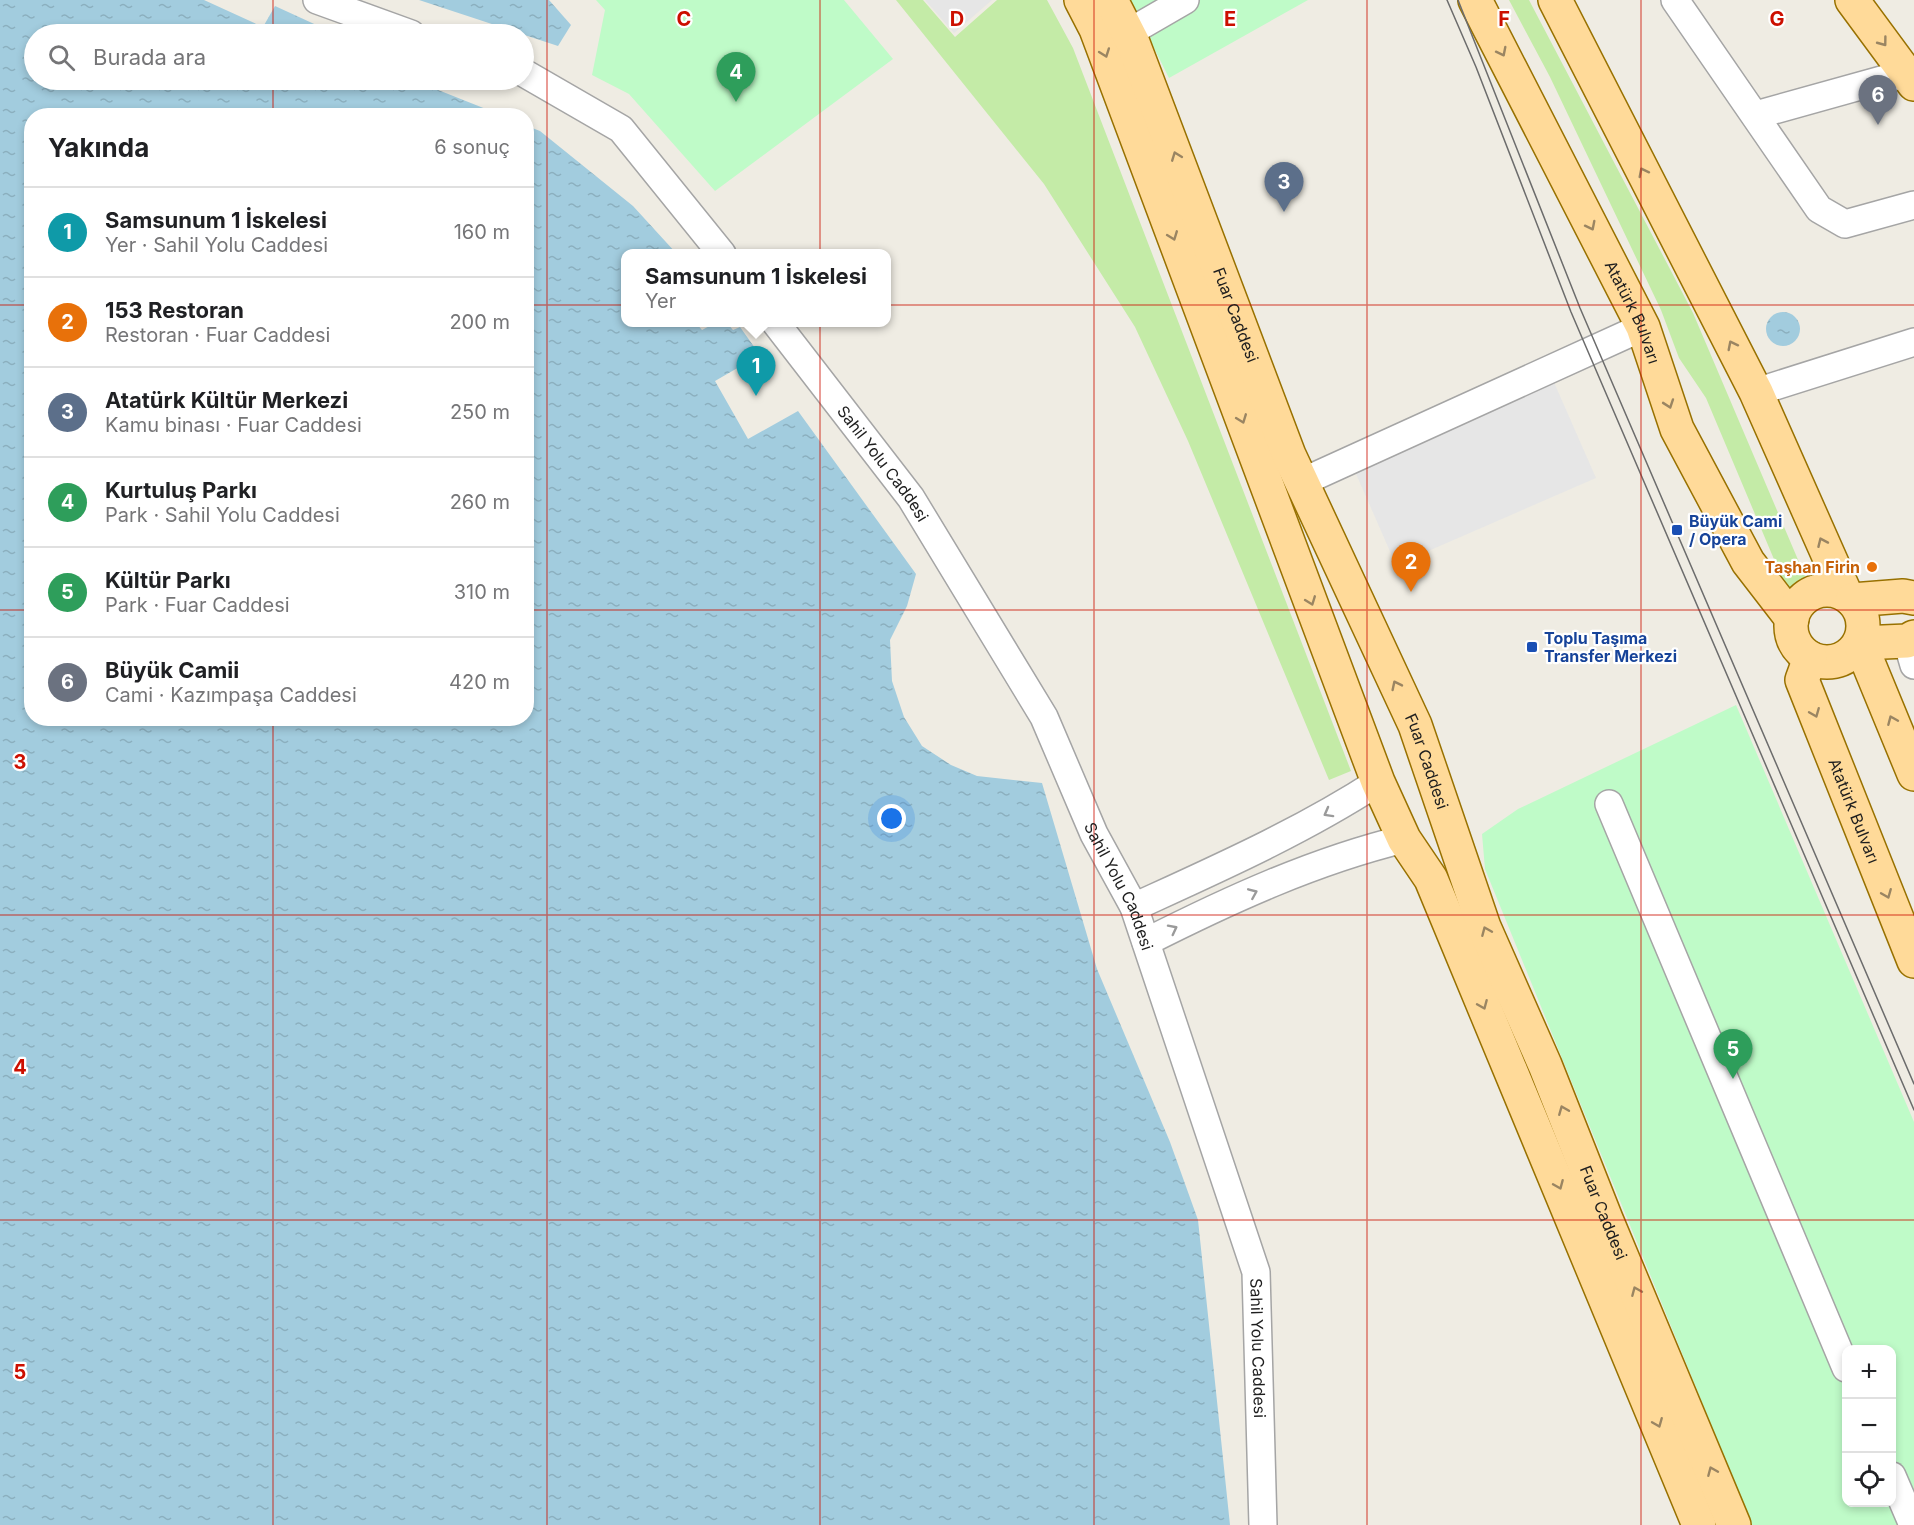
<!DOCTYPE html>
<html lang="tr">
<head>
<meta charset="utf-8">
<style>
  :root { --surface:#fff; --page:#f2f2f2; --text:#202124; --muted:#757577; --line:#e0e0e0; --accent:#0f766e }
  body { margin:0; font-family:Inter,sans-serif; background:var(--page); color:var(--text) }
  .controls { position:absolute; right:18px; bottom:18px; display:grid; overflow:hidden; border-radius:12px; box-shadow:0 3px 9px #0003 }
  .controls button { width:54px; height:54px; display:grid; place-items:center; padding:0; border:0; border-bottom:2px solid var(--line); background:var(--surface); color:var(--text); font:30px sans-serif }
  .you { position:absolute; left:892px; top:819px; width:21px; height:21px; margin:-15px; border:4px solid #fff; border-radius:50%; background:#1a73e8; box-shadow:0 0 0 9px #1a73e833 }
  .badge { display:grid; place-items:center; width:39px; height:39px; border-radius:50%; background:var(--accent); color:#fff; font-size:20px; font-weight:700 }
  .pin { position:absolute; translate:-50% -50px; filter:drop-shadow(0 2px 3px #0008) }
  .pin::after { content:''; position:absolute; top:32px; width:21px; height:18px; background:inherit; clip-path:polygon(0 0,100% 0,50% 100%) }
  .popup { position:absolute; left:621px; top:249px; width:270px; height:78px; box-sizing:border-box; display:grid; place-content:center; border-radius:12px; background:var(--surface); filter:drop-shadow(0 2px 4px #0005); font-size:20px; white-space:nowrap; color:var(--muted) }
  .popup b { font-size:22px; color:var(--text) }
  .popup::after { content:''; position:absolute; left:50%; top:100%; margin-left:-12px; border:12px solid transparent; border-top-color:var(--surface) }
  .list { margin:0; padding:0; list-style:none }
  h2 { display:flex; justify-content:space-between; align-items:center; height:78px; margin:0; padding:0 24px; font-size:26px }
  h2 small { font-size:20px; font-weight:400; color:var(--muted) }
  .list li { display:grid; grid-template-columns:39px 1fr auto; gap:18px; align-items:center; box-sizing:border-box; height:90px; padding:0 24px; border-top:2px solid var(--line) }
  .list b { display:block; font-size:22px; white-space:nowrap }
  .list p { margin:0; font-size:20px; white-space:nowrap; color:var(--muted) }
  .list em { font-size:20px; font-style:normal; color:var(--muted) }
  .icon { flex:none; width:33px; height:33px; fill:none; stroke:currentColor; stroke-width:2; stroke-linecap:round; stroke-linejoin:round }
  .map { position:relative; flex:none; width:1914px; height:1525px; overflow:hidden }
  .search { position:absolute; background:var(--surface); box-shadow:0 3px 9px #0003; left:24px; top:24px; width:510px; height:66px; display:flex; align-items:center; gap:15px; box-sizing:border-box; padding:0 21px; border-radius:33px; color:var(--muted); font-size:22px }
  .panel { position:absolute; background:var(--surface); box-shadow:0 3px 9px #0003; left:24px; top:108px; width:510px; height:618px; border-radius:24px }
  .map>svg:first-child { display:block }
  .grass { fill:#c4eba7 }
  .park { fill:#bffbc8; fill-rule:evenodd }
  .parking { fill:#e6e6e6 }
  .water { fill:url(#water-ripples) }
  .lines { fill:none; stroke-linecap:round; stroke-linejoin:round }
  .minor-casing { stroke:#a5a5a5; stroke-width:30 }
  .major-casing { stroke:#987100; stroke-width:36 }
  .minor { stroke:#fff; stroke-width:27 }
  .major { stroke:#ffda99; stroke-width:33 }
  .tram { stroke:#6c6c6c; stroke-width:1.5 }
  .oneway { stroke:#9a8562 }
  .oneway2 { stroke:#9a9a9a }
  .grid { fill:none; stroke:#cc0f00; stroke-width:1.5; stroke-opacity:0.55 }
  .transit-dot { fill:#1a4fb4; stroke:#fff; stroke-width:2 }
  .food-dot { fill:#e8710a; stroke:#fff; stroke-width:2 }
  .labels { text-anchor:middle; stroke-width:4.5; stroke-linejoin:round; paint-order:stroke }
  .street-label { font-size:16px; fill:#1e1e1e; stroke:#fff }
  .transit-label { font-size:16px; font-weight:bold; fill:#164399; stroke:#fff; text-anchor:start }
  .food-label { font-size:16px; font-weight:bold; fill:#c56008; stroke:#fff; text-anchor:end }
  .grid-label { font-size:20px; text-anchor:middle; font-weight:bold; fill:#cc0f00; stroke:#fff; stroke-width:4.5; stroke-linejoin:round; paint-order:stroke }
</style>
</head>
<body>
<div class="map">
<svg width="1914" height="1525" viewBox="0 0 1914 1525">
  <defs>
    <pattern id="water-ripples" width="26" height="14" patternUnits="userSpaceOnUse" patternTransform="scale(1.5)"><rect width="26" height="14" fill="#a2ccde"/><path d="M2 4q2-2 4 0t4 0M15 11q2-2 4 0t4 0" fill="none" stroke="#8bafbe"/></pattern>
  </defs>
  <rect width="100%" height="100%" fill="#efece3"/>
  <g class="grass">
    <polygon points="896,0 923,0 955,37 997,0 1047,0 1073,48 1351,771 1329,780 1188,441 1135,327 1044,184"/>
    <polygon points="1509,0 1529,0 1693,313 1816,602 1795,609 1706,398 1679,358 1661,310 1550,77"/>
  </g>
  <g class="park">
    <polygon points="596,0 844,0 893,59 715,191 629,94 592,75 605,10"/>
    <polygon points="1130,0 1308,0 1169,78"/>
    <path d="M1736 705 1914 1122V1525H1752L1485 869 1482 834 1518 809ZM1846 1350H1892V1502H1846Z"/>
  </g>
  <g class="parking">
    <polygon points="925,0 992,0 954,33"/>
    <polygon points="1553,380 1596,478 1396,565 1353,467"/>
  </g>
  <g class="water">
    <polygon points="0,0 204,0 263,27 275,6 336,34 34,34 34,80 413,80 501,115 32,116 32,718 526,718 527,126 540,131 633,206 676,253 626,254 626,322 696,323 702,330 715,323 727,323 733,330 740,327 760,355 715,381 748,439 798,411 916,574 907,606 890,640 892,681 904,717 922,746 951,765 977,776 1042,783 1097,969 1170,1142 1198,1220 1230,1525 0,1525"/>
    <polygon points="419,0 549,0 571,25 558,46"/>
    <circle cx="1783" cy="329" r="17"/>
  </g>
  <g class="lines">
    <defs>
      <g id="minor">
        <polyline points="317,0 411,34"/>
        <polyline points="1675,0 1819,209 1845,224 1914,205"/>
        <polyline points="1128,33 1185,0"/>
        <polyline points="524,73 621,129 722,254"/>
        <polyline points="1756,115 1914,71"/>
        <path id="s1" d="M775 322 911 498 1044 717 1094 834 1134 907 1256 1272 1263 1525"/>
        <polyline points="1756,392 1914,342"/>
        <polyline points="1300,483 1643,327"/>
        <polyline points="1907,641 1914,665"/>
        <polyline points="1609,804 1846,1368"/>
        <path d="M1134 907C1217 869 1301 832 1378 782"/>
        <path d="M1146 942C1229 900 1314 861 1404 839"/>
        <polyline points="1892,1476 1913,1525"/>
      </g>
      <g id="major">
        <polyline points="1081,0 1096,29 1378,782 1404,839 1431,879 1699,1525"/>
        <path id="s2" d="M1111 0 1133 43 1289 455 1415 725 1484 927 1545 1065 1606 1219 1734 1525"/>
        <path id="s3" d="M1475 0 1643 327 1677 429 1748 562 1792 619"/>
        <polyline points="1555,0 1756,392 1846,595"/>
        <polyline points="1852,0 1914,84"/>
        <circle cx="1827" cy="626" r="36"/>
        <polyline points="1852,600 1903,596 1914,598"/>
        <polyline points="1914,637 1907,641 1860,643 1914,774"/>
        <path id="s4" d="M1810 658 1802 680 1914 961"/>
      </g>
    </defs>
    <use href="#minor" class="minor-casing"/>
    <use href="#major" class="major-casing"/>
    <use href="#minor" class="minor"/>
    <use href="#major" class="major"/>
    <g class="tram">
      <polyline points="1447,0 1476,67 1571,312 1914,1110"/>
      <polyline points="1458,0 1580,308 1914,1084"/>
    </g>
  </g>
  <defs><path id="oneway-chevron" d="M-2-3.5L2.5 0L-2 3.5" fill="none" stroke-width="1.6" stroke-linecap="round" stroke-linejoin="round" transform="scale(1.5)"/></defs>
  <g class="oneway">
    <use href="#oneway-chevron" transform="translate(1883 42) rotate(53)"/>
    <use href="#oneway-chevron" transform="translate(1502 52) rotate(63)"/>
    <use href="#oneway-chevron" transform="translate(1105 53) rotate(70)"/>
    <use href="#oneway-chevron" transform="translate(1176 156) rotate(-111)"/>
    <use href="#oneway-chevron" transform="translate(1643 172) rotate(-117)"/>
    <use href="#oneway-chevron" transform="translate(1591 226) rotate(63)"/>
    <use href="#oneway-chevron" transform="translate(1173 236) rotate(69)"/>
    <use href="#oneway-chevron" transform="translate(1732 345) rotate(-117)"/>
    <use href="#oneway-chevron" transform="translate(1669 404) rotate(71)"/>
    <use href="#oneway-chevron" transform="translate(1242 419) rotate(69)"/>
    <use href="#oneway-chevron" transform="translate(1822 542) rotate(-114)"/>
    <use href="#oneway-chevron" transform="translate(1311 601) rotate(69)"/>
    <use href="#oneway-chevron" transform="translate(1396 685) rotate(-116)"/>
    <use href="#oneway-chevron" transform="translate(1815 713) rotate(68)"/>
    <use href="#oneway-chevron" transform="translate(1892 720) rotate(-113)"/>
    <use href="#oneway-chevron" transform="translate(1887 894) rotate(68)"/>
    <use href="#oneway-chevron" transform="translate(1486 931) rotate(-113)"/>
    <use href="#oneway-chevron" transform="translate(1483 1005) rotate(67)"/>
    <use href="#oneway-chevron" transform="translate(1563 1110) rotate(-112)"/>
    <use href="#oneway-chevron" transform="translate(1559 1185) rotate(67)"/>
    <use href="#oneway-chevron" transform="translate(1636 1291) rotate(-113)"/>
    <use href="#oneway-chevron" transform="translate(1658 1423) rotate(68)"/>
    <use href="#oneway-chevron" transform="translate(1712 1471) rotate(-113)"/>
  </g>
  <g class="oneway2">
    <use href="#oneway-chevron" transform="translate(1328 813) rotate(151)"/>
    <use href="#oneway-chevron" transform="translate(1253 893) rotate(-23)"/>
    <use href="#oneway-chevron" transform="translate(1173 929) rotate(-27)"/>
  </g>
  <path class="grid" d="M273 0V34M547 0V1525M820 0V1525M1094 0V1525M1367 0V1525M1641 0V1525M273 80V116M0 305H32M526 305H1914M0 610H32M526 610H1914M273 718V1525M0 915H1914M0 1220H1914"/>
  <g class="transit-dot">
    <rect x="1671" y="524" width="12" height="12" rx="3"/>
    <rect x="1526" y="641" width="12" height="12" rx="3"/>
  </g>
  <circle class="food-dot" cx="1872" cy="567" r="6"/>
  <g class="labels">
    <g class="street-label">
      <text dy="6" stroke="none"><textPath href="#s3" startOffset="350">Atatürk Bulvarı</textPath></text>
      <text dy="6" stroke="none"><textPath href="#s2" startOffset="339">Fuar Caddesi</textPath></text>
      <text dy="6" stroke="none"><textPath href="#s1" startOffset="178">Sahil Yolu Caddesi</textPath></text>
      <text dy="6" stroke="none"><textPath href="#s2" startOffset="825">Fuar Caddesi</textPath></text>
      <text dy="6" stroke="none"><textPath href="#s4" startOffset="164">Atatürk Bulvarı</textPath></text>
      <text dy="6" stroke="none"><textPath href="#s1" startOffset="664">Sahil Yolu Caddesi</textPath></text>
      <text dy="6" stroke="none"><textPath href="#s2" startOffset="1310">Fuar Caddesi</textPath></text>
      <text dy="6" stroke="none"><textPath href="#s1" startOffset="1150">Sahil Yolu Caddesi</textPath></text>
    </g>
    <g class="transit-label">
      <text x="1689" y="527">Büyük Cami<tspan x="1689" dy="18">/ Opera</tspan></text>
      <text x="1544" y="644">Toplu Taşıma<tspan x="1544" dy="18">Transfer Merkezi</tspan></text>
    </g>
    <g class="food-label">
      <text x="1860" y="573">Taşhan Firin</text>
    </g>
  </g>
  <g class="grid-label">
    <text x="684" y="26">C</text>
    <text x="957" y="26">D</text>
    <text x="1230" y="26">E</text>
    <text x="1504" y="26">F</text>
    <text x="1777" y="26">G</text>
    <text x="20" y="769">3</text>
    <text x="20" y="1074">4</text>
    <text x="20" y="1379">5</text>
  </g>
</svg>
<div class="controls">
<button>+</button>
<button>−</button>
<button><svg class="icon" aria-label="locate" viewBox="0 0 24 24"><circle cx="12" cy="12" r="6"/><path d="M12 2v4M12 18v4M2 12h4M18 12h4"/></svg></button>
</div>
<div class="you"></div>
<div class="pin badge" style="left:756px;top:396px;background:#0f9aa8">1</div>
<div class="popup"><b>Samsunum 1 İskelesi</b>Yer</div>
<div class="pin badge" style="left:1411px;top:592px;background:#e8710a">2</div>
<div class="pin badge" style="left:1284px;top:212px;background:#5c6f8a">3</div>
<div class="pin badge" style="left:736px;top:102px;background:#2e9e5b">4</div>
<div class="pin badge" style="left:1733px;top:1079px;background:#2e9e5b">5</div>
<div class="pin badge" style="left:1878px;top:125px;background:#6b7280">6</div>
<div class="search"><svg class="icon" aria-label="search" viewBox="0 0 24 24"><circle cx="10" cy="10" r="6"/><path d="M15 15l6 6"/></svg>Burada ara</div>
<section class="panel">
<h2>Yakında<small>6 sonuç</small></h2>
<ul class="list">
<li><span class="badge" style="background:#0f9aa8">1</span><div><b>Samsunum 1 İskelesi</b><p>Yer · Sahil Yolu Caddesi</p></div><em>160 m</em></li>
<li><span class="badge" style="background:#e8710a">2</span><div><b>153 Restoran</b><p>Restoran · Fuar Caddesi</p></div><em>200 m</em></li>
<li><span class="badge" style="background:#5c6f8a">3</span><div><b>Atatürk Kültür Merkezi</b><p>Kamu binası · Fuar Caddesi</p></div><em>250 m</em></li>
<li><span class="badge" style="background:#2e9e5b">4</span><div><b>Kurtuluş Parkı</b><p>Park · Sahil Yolu Caddesi</p></div><em>260 m</em></li>
<li><span class="badge" style="background:#2e9e5b">5</span><div><b>Kültür Parkı</b><p>Park · Fuar Caddesi</p></div><em>310 m</em></li>
<li><span class="badge" style="background:#6b7280">6</span><div><b>Büyük Camii</b><p>Cami · Kazımpaşa Caddesi</p></div><em>420 m</em></li>
</ul>
</section>
</div>
</body>
</html>
